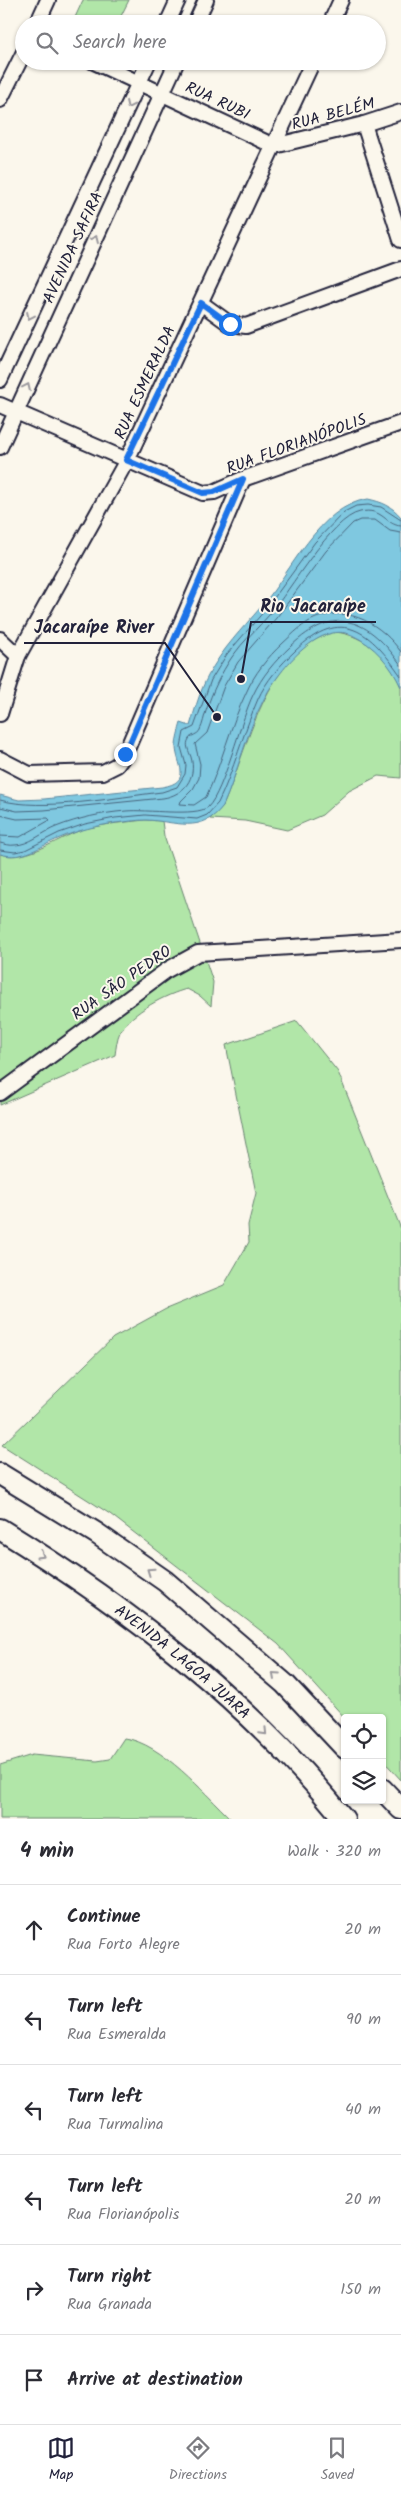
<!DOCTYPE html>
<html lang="en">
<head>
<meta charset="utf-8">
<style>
  :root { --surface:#fff; --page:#f2f2f3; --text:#2b2b33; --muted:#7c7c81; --line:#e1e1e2; --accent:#22223b }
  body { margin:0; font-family:Kalam,sans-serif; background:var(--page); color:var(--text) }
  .controls { position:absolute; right:15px; bottom:15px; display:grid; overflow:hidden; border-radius:5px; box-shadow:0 1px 4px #0004 }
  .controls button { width:45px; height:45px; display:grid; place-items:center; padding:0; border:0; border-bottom:1px solid var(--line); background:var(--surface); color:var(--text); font:25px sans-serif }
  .stop { position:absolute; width:15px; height:15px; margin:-11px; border:4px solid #1a73e8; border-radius:50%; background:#fff }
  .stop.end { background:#1a73e8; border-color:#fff; box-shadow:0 1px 5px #0008 }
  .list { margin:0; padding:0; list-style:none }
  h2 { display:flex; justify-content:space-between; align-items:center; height:65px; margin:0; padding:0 20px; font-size:21px }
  h2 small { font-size:16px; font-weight:400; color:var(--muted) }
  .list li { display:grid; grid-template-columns:32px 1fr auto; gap:15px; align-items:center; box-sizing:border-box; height:90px; padding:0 20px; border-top:1px solid var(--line) }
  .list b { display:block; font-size:19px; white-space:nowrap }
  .list p { margin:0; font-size:16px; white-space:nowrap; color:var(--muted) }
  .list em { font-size:16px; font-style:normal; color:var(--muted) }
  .icon { flex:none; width:28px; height:28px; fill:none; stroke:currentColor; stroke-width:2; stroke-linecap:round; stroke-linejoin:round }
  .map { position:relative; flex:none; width:401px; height:1819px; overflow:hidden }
  .search { position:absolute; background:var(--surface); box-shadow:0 1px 4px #0004; left:15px; right:15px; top:15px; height:55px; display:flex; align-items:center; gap:12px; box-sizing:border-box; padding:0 18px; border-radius:28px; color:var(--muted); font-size:19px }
  .sheet { height:605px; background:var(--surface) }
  nav { display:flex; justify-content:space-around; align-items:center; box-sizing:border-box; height:70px; border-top:1px solid var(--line); background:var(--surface); font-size:14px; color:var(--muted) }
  nav a { display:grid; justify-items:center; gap:2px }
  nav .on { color:var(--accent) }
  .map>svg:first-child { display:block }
  .green { fill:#b1e6a8; stroke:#6a8472 }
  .water { fill:#7fc8e0; stroke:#5a869e }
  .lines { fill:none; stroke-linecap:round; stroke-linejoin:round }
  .shore { stroke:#47647d; stroke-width:1 }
  .minor-casing { stroke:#22223b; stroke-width:18 }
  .secondary-casing { stroke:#22223b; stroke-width:24 }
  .minor { stroke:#fbf7ec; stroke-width:14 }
  .secondary { stroke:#fbf7ec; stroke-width:20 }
  .oneway { stroke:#99979c }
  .route { stroke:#1a73e8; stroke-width:6 }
  .labels { text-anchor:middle; stroke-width:4; stroke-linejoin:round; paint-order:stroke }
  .street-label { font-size:16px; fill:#22223b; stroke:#fbf7ec }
  .leader { fill:none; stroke:#22223b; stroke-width:2 }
  .callout-dot { fill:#22223b; stroke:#fbf7ec; stroke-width:2 }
  .callout-label { font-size:18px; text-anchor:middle; font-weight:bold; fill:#22223b; stroke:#fbf7ec; stroke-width:4; stroke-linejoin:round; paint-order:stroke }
</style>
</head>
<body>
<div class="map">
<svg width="401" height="1819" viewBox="0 0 401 1819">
  <rect width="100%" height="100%" fill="#fbf7ec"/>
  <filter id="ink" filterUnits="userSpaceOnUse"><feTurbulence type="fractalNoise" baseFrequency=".02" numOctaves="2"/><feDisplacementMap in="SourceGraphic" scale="10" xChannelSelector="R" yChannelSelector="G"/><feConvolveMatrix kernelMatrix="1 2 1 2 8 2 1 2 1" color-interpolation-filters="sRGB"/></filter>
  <g filter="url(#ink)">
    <g class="green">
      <polygon points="83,0 129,0 117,24 72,24"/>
      <path d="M335 632C366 635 389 659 401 687V778L378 776 349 791 322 815 287 830 245 821 210 819 223 806C248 749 265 650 335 632Z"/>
      <path d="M145 820 162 821 164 836 213 982 211 1006 200 996 187 989C167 994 131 1012 120 1032 117 1038 116 1048 115 1055L0 1105V854C29 863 60 835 88 828 106 824 126 822 145 820Z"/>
      <polygon points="297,1021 338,1072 401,1229 401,1780 382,1759 382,1718 345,1718 278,1644 110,1514 2,1445 113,1338 166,1309 224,1285 249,1242 248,1225 256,1193 226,1045"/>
      <path d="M124 1738C162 1743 204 1793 231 1819H0V1765L32 1755 97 1761 110 1759Z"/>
    </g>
    <path class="water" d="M368 499C382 502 392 506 401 517V687C391 665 374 645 352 635 318 620 277 673 264 699 246 733 238 772 223 806 201 835 176 821 146 820 136 820 125 822 115 823 97 826 78 830 60 838 40 846 23 861 0 854V795L19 800 44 799 162 787C194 782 176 763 176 747 176 739 179 730 181 723L190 726C195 709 200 691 208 676 222 649 242 629 261 607 291 572 319 506 368 499Z"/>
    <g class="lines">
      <g class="shore">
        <path d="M401 533 390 531 375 520H360L353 523 326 551 277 617 238 662 224 686 207 733 195 744 200 764 199 778 193 789 181 801 180 804 194 805 206 797C222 763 230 726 246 693 254 674 268 657 282 644 293 634 303 623 316 618 350 605 382 625 401 652"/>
        <path d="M0 800C42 812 117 797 162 792L177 787 185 774 186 765 181 747 184 732 194 727 211 680 227 654 266 609 315 542 344 512 356 506 368 505 381 507 401 520"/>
        <path d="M0 807 17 811 44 810 163 798C184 795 197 778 191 757 189 751 185 745 189 739 191 735 198 735 200 730 203 724 204 717 206 711 212 692 221 673 232 657 243 641 258 628 270 614 290 591 331 518 360 512 383 507 385 525 401 526"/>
        <polyline points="0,815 17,819 48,818 50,820 20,837 0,836"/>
        <path d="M0 843C5 844 10 846 15 845 29 845 43 832 56 827 79 818 102 813 126 811 146 809 196 817 208 807 224 791 241 719 253 695 262 676 275 661 290 647 335 604 368 618 401 665"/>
        <path d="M0 850 15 852 25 850 59 833 85 824 115 818 145 815 197 819 207 815 218 803C234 770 243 733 258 699 266 681 280 665 295 651 342 606 370 631 401 676"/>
      </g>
      <defs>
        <g id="minor">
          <polyline points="37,24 48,0"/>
          <polyline points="167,24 178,0"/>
          <polyline points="195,24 206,0"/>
          <polyline points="330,24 341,0"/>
          <polyline points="92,61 274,146"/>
          <polyline points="0,100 24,52"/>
          <polyline points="364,124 401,240"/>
          <polyline points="274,146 364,124 401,112"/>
          <polyline points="201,303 230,324 246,326 401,269"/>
          <polyline points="0,380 149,61"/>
          <polyline points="0,405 203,493 214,492 243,479 401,423"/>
          <polyline points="0,447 177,61"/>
          <polyline points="0,639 18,656"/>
          <polyline points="0,714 18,656 127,460 313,61"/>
          <polyline points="0,759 29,774 103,772 117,765 125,754 243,479"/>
          <polyline points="0,1093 167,970 198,953 401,940"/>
        </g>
        <g id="secondary">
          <polyline points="0,1474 96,1533 165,1581 285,1684 345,1748"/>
          <path id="s1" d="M0 1529C128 1608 249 1701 344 1819"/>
          <polyline points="382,1789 401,1809"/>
        </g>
      </defs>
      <use href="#minor" class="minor-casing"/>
      <use href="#secondary" class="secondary-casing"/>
      <use href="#minor" class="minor"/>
      <use href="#secondary" class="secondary"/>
    </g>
    <defs><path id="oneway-chevron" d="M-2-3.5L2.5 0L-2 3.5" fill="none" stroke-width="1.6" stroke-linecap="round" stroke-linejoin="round" transform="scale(1.25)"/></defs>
    <g class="oneway">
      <use href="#oneway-chevron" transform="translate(129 105) rotate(115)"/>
      <use href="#oneway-chevron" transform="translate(95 239) rotate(-65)"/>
      <use href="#oneway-chevron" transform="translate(30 316) rotate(115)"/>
      <use href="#oneway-chevron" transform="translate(27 387) rotate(-65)"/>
      <use href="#oneway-chevron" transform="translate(41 1555) rotate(32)"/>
      <use href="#oneway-chevron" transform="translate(150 1571) rotate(-145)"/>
      <use href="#oneway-chevron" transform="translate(275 1675) rotate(-138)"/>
      <use href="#oneway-chevron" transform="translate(264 1732) rotate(46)"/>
    </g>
  </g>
  <g class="lines" filter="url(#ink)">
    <polyline class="route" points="125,754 243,479 214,492 203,493 126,460 201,303 230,324"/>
  </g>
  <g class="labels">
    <g class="street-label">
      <text transform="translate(218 100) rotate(25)" y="6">RUA RUBI</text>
      <text transform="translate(333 113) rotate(-15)" y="6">RUA BELÉM</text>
      <text transform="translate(72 247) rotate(-65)" y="6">AVENIDA SAFIRA</text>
      <text transform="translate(144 382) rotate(-65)" y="6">RUA ESMERALDA</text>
      <text transform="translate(296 443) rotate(-20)" y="6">RUA FLORIANÓPOLIS</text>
      <text transform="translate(121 982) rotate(-35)" y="6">RUA SÃO PEDRO</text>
      <text dy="6" stroke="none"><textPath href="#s1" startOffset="226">AVENIDA LAGOA JUARA</textPath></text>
    </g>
  </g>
  <path class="leader" d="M241 679L251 622H376M217 717L165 643H24"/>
  <g class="callout-dot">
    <circle cx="241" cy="679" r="5"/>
    <circle cx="217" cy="717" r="5"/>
  </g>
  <g class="callout-label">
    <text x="313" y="612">Rio Jacaraípe</text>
    <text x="94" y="633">Jacaraípe River</text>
  </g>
</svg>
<div class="controls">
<button><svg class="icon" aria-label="locate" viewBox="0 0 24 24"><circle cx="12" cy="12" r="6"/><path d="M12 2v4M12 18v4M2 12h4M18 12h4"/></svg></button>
<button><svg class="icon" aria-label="layers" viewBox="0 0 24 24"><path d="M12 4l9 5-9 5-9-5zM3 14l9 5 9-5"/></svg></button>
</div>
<div class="stop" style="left:230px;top:324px"></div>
<div class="stop end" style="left:125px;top:754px"></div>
<div class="search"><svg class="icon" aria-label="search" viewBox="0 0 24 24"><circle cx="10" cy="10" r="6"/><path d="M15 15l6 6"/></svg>Search here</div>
</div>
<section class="sheet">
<h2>4 min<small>Walk · 320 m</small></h2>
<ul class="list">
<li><svg class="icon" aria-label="ahead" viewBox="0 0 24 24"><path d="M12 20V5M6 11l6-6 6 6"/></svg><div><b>Continue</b><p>Rua Forto Alegre</p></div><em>20 m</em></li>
<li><svg class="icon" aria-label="left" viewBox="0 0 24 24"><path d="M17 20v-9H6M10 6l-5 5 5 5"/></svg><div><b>Turn left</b><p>Rua Esmeralda</p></div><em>90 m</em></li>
<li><svg class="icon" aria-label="left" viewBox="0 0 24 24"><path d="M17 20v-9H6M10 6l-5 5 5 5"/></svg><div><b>Turn left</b><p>Rua Turmalina</p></div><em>40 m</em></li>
<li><svg class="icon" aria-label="left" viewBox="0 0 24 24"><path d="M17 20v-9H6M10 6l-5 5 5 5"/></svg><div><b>Turn left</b><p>Rua Florianópolis</p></div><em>20 m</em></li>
<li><svg class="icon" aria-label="right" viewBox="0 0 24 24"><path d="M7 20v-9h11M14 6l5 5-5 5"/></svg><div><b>Turn right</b><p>Rua Granada</p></div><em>150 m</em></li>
<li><svg class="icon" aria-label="arrive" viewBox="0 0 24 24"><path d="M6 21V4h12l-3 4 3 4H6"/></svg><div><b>Arrive at destination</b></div></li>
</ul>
</section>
<nav>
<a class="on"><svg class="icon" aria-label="map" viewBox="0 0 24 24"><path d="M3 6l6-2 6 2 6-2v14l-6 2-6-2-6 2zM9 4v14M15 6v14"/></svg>Map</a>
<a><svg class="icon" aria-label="directions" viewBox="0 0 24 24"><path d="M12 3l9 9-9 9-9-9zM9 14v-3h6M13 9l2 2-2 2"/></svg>Directions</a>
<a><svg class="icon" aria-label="saved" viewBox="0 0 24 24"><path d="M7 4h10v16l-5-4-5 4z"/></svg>Saved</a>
</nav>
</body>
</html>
